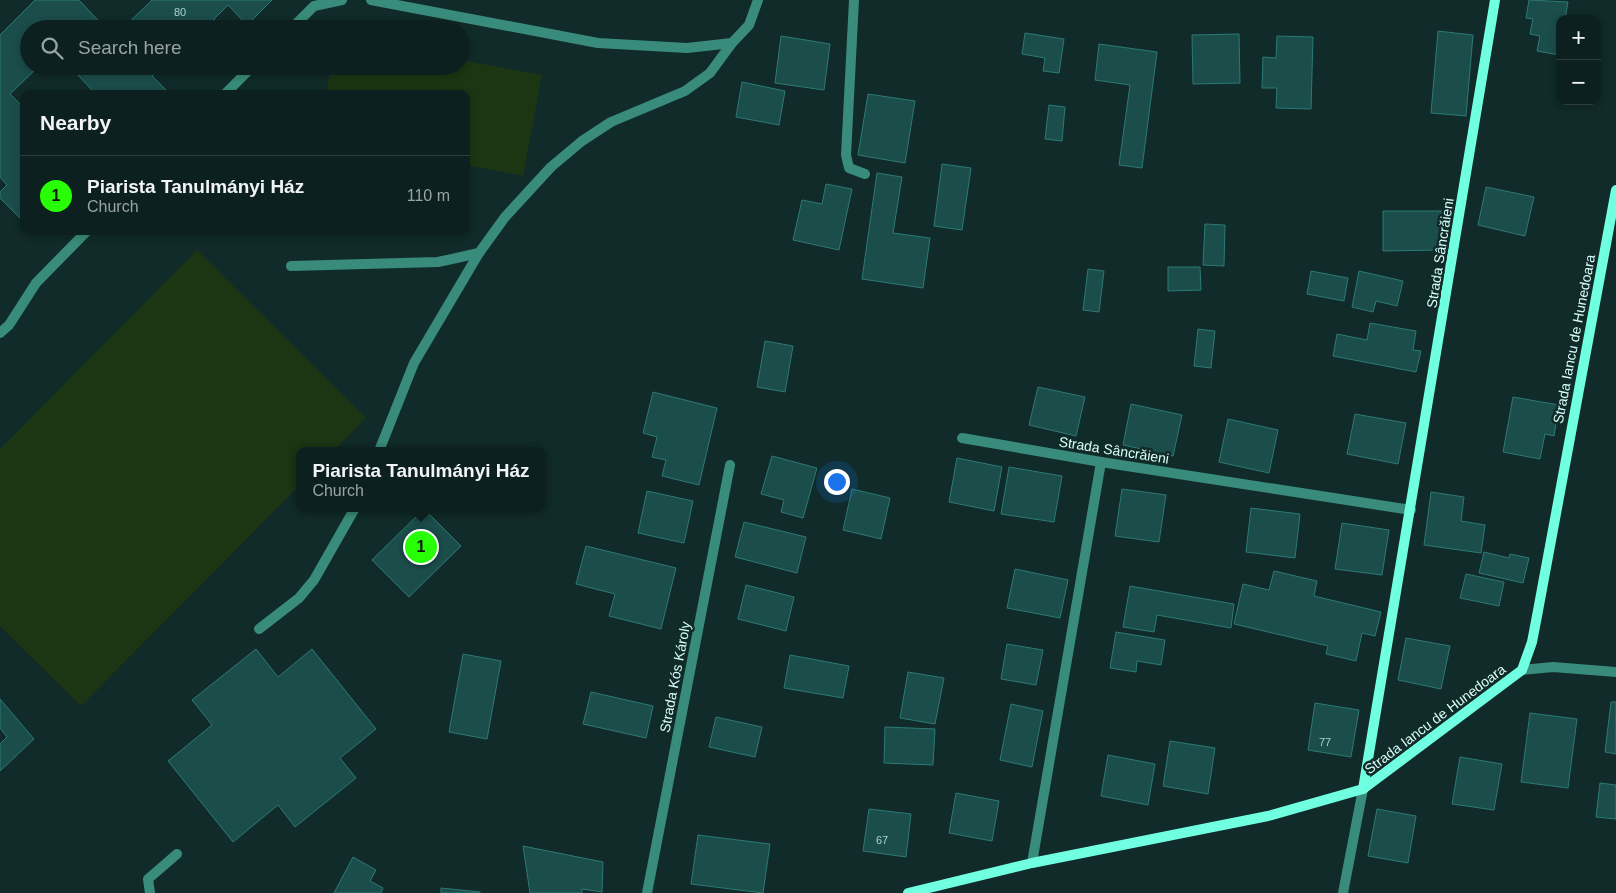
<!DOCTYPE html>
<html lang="en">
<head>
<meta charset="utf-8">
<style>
  :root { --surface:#0c201f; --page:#152828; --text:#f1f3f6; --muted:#9aa3a4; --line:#2c3e3d; --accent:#28ff06 }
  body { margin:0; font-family:Helvetica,sans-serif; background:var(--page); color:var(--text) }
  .controls { position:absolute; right:15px; top:15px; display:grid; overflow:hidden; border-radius:10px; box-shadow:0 2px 8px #0003 }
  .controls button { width:45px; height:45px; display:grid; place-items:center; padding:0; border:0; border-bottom:1px solid var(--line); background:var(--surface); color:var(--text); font:25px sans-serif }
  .you { position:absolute; left:836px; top:481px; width:18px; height:18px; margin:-12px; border:4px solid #fff; border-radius:50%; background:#1a73e8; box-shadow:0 0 0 8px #1a73e833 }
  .badge { display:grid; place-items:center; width:32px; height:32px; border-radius:50%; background:var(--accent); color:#111; font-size:16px; font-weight:700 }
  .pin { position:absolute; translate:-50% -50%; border:2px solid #fff; box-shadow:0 1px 5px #0006 }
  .popup { position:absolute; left:296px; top:447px; width:250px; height:65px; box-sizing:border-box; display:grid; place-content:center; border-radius:10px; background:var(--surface); filter:drop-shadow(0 1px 4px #0005); font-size:16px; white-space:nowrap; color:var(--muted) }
  .popup b { font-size:19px; color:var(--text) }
  .popup::after { content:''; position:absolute; left:50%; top:100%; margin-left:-10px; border:10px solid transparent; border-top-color:var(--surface) }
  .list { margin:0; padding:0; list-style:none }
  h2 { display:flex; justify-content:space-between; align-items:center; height:65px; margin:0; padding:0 20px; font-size:21px }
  h2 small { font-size:16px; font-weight:400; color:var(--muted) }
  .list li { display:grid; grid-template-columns:32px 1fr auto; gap:15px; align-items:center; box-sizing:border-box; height:80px; padding:0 20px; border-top:1px solid var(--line) }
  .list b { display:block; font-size:19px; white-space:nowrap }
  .list p { margin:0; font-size:16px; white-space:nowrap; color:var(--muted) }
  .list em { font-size:16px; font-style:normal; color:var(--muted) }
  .icon { flex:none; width:28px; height:28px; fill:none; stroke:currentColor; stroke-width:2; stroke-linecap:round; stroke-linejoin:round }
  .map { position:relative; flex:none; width:1616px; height:893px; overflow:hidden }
  .search { position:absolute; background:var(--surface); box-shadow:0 2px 8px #0003; left:20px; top:20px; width:450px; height:55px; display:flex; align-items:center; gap:12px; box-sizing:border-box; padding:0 18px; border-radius:28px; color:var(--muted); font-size:19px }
  .panel { position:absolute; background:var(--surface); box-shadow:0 2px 8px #0003; left:20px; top:90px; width:450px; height:145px; border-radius:10px }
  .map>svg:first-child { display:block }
  .green { fill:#1c3513 }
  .building { fill:#1b4d4b; stroke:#2c7a77 }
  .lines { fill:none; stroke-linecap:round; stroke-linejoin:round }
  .lane { stroke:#398c7b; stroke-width:10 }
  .street { stroke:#398c7b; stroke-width:10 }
  .secondary { stroke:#71ffe1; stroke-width:10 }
  .labels { text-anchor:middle; stroke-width:5; stroke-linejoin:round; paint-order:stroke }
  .number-label { font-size:11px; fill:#aad2ce }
  .street-label { font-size:14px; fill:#dafffa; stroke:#102b29 }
</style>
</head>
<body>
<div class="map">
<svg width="1616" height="893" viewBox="0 0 1616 893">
  <rect width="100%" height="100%" fill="#102b29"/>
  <g class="green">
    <polygon points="461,60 542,75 523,176 466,165 466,94 326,94 331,66 461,66"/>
    <polygon points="197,250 366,418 334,451 300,451 300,485 81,706 0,626 0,449"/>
  </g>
  <g class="building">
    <polygon points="35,0 79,0 106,29 29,29 29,66 39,66 10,94 24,108 24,222 0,198 0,192 7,185 0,177 0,35"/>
    <polygon points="152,0 272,0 247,25 228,5 214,19 224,29 122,29"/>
    <polygon points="1529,0 1568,2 1565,19 1560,19 1559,55 1537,51 1540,36 1530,34 1533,19 1526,18"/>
    <polygon points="1438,31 1473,35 1466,116 1431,113"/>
    <polygon points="1025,33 1064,39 1059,73 1043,71 1045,58 1022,54"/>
    <polygon points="1239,34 1240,83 1193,84 1192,35"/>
    <polygon points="781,36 830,44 824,90 775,83"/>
    <polygon points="1277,36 1313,37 1311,109 1276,108 1277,88 1262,88 1263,57 1276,58"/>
    <polygon points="1099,44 1157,52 1142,168 1119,165 1130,85 1095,80"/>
    <polygon points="69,66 163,66 152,76 167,91 164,94 96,94"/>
    <polygon points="178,66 194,66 186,74"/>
    <polygon points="742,82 785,91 779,125 736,117"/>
    <polygon points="868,94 915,101 905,163 858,155"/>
    <polygon points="1049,105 1065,107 1062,141 1045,139"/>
    <polygon points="942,164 971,168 962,230 934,226"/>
    <polygon points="877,173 902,177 893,233 930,238 923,288 862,279"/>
    <polygon points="826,184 852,189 839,250 793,240 802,200 822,204"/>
    <polygon points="1486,187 1534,197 1525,236 1478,225"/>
    <polygon points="1383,211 1442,211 1442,250 1383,251"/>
    <polygon points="1205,224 1225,225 1224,266 1203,265"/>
    <polygon points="1168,267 1200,267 1201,290 1168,291"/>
    <polygon points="1088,269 1104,271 1099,312 1083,310"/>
    <polygon points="1311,271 1348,278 1344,301 1307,294"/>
    <polygon points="1359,271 1403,281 1397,306 1376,301 1373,312 1352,307"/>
    <polygon points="1370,323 1416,331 1413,350 1421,351 1416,372 1333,356 1337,334 1367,340"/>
    <polygon points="1198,329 1215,331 1211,368 1194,366"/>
    <polygon points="765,341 793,346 785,392 757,387"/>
    <polygon points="1038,387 1085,397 1076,436 1029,425"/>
    <polygon points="653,392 717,408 699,485 662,476 666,460 652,457 657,437 643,433"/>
    <polygon points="1513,397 1559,405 1554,436 1545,434 1540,459 1503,452"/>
    <polygon points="1131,404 1182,415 1173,456 1123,445"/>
    <polygon points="1355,414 1406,423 1398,464 1347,454"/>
    <polygon points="1228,419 1278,430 1269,473 1219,462"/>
    <polygon points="772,456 817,468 803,518 781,512 784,500 761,494"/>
    <polygon points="957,458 1002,467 994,511 949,502"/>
    <polygon points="1009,467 1062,476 1054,522 1001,514"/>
    <polygon points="852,489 890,498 881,539 843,530"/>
    <polygon points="1122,489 1166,495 1159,542 1115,536"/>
    <polygon points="647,491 693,501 684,543 638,533"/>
    <polygon points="1431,492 1464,497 1461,521 1485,525 1481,553 1424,545"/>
    <polygon points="1251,508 1300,514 1295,558 1246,552"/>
    <polygon points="424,509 461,546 409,597 372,560"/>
    <polygon points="744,522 806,537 797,573 735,557"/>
    <polygon points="1342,523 1389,530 1382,575 1335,569"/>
    <polygon points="586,546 676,568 661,629 609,616 615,594 576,584"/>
    <polygon points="1484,552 1509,558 1510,554 1529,558 1523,583 1479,573"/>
    <polygon points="1015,569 1068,580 1060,618 1007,608"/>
    <polygon points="1274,571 1317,581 1314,596 1381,612 1375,636 1362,633 1356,661 1326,654 1328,646 1234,624 1243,584 1269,590"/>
    <polygon points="1466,574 1504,582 1499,606 1460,598"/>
    <polygon points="746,585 794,597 786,631 738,619"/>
    <polygon points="1130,586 1234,604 1231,628 1157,615 1154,632 1123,627"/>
    <polygon points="1116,632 1165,640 1161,665 1137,661 1136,672 1110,668"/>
    <polygon points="1406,638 1450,646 1441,689 1398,680"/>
    <polygon points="1007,644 1043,650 1036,685 1001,679"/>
    <polygon points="256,649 278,677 312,649 376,729 340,758 356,778 295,827 278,805 233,842 168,761 212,725 192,700"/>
    <polygon points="463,654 501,661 487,739 449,732"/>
    <polygon points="790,655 849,666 843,698 784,688"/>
    <polygon points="908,672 944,678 935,724 900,718"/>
    <polygon points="591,692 653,706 646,738 583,724"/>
    <polygon points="0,699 34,739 0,771 0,744 7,737 0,728"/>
    <polygon points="1611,702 1616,702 1616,754 1605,752"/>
    <polygon points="1315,703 1359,710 1351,757 1308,750"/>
    <polygon points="1011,704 1043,711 1032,767 1000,760"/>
    <polygon points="1530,713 1577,719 1568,788 1521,782"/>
    <polygon points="716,717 762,727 755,757 709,747"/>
    <polygon points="885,727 935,729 933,765 884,763"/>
    <polygon points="1170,741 1215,748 1208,794 1163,786"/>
    <polygon points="1108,755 1155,764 1148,805 1101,796"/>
    <polygon points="1460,757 1502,764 1494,810 1452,804"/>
    <polygon points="1600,783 1616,785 1616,819 1596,817"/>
    <polygon points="956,793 999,801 992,841 949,833"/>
    <polygon points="869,809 911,814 906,857 863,851"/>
    <polygon points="1377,809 1416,816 1408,863 1368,856"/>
    <polygon points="698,835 770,844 763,893 691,884"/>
    <polygon points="523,846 603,862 602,892 582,889 582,893 530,893"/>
    <polygon points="353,857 376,870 370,881 383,888 381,893 334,893"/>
    <polygon points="441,888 480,892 480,893 441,893"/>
  </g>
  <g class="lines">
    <g class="lane">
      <polyline points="371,0 598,43 687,48 732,43"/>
      <polyline points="291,29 314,6 342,0"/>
      <polyline points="225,94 253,66"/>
      <polyline points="291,266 438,262 479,253"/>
      <polyline points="0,333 9,325 36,283 87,231"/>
      <polyline points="379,451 414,363 479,253 505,217 551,167 582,141 611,122 685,91 710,73 732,43 749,25 758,0"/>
      <polyline points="259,629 299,598 314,580 355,508"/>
    </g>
    <g class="street">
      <polyline points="854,0 846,155 849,168 865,174"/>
      <polyline points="962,438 1101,462 1411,510"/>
      <polyline points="1522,670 1553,667 1616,672"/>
      <polyline points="1032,863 1101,462"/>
      <polyline points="150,893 148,879 177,854"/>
      <polyline points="647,893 730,465"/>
      <polyline points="1343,893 1363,789"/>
    </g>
    <g class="secondary">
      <polyline points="1363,789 1495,0"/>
      <polyline points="908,893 1032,863 1268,816 1363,789 1522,670 1532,642 1537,616 1616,190"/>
    </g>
  </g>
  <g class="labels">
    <g class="number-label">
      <text x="180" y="16">80</text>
      <text x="1325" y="746">77</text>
      <text x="882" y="844">67</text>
    </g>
    <g class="street-label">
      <text transform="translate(1440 253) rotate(-81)" y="5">Strada Sâncrăieni</text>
      <text transform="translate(1574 339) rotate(-79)" y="5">Strada Iancu de Hunedoara</text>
      <text transform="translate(1114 450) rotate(9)" y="5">Strada Sâncrăieni</text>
      <text transform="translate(675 677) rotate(-79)" y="5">Strada Kós Károly</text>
      <text transform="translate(1435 719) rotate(-37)" y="5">Strada Iancu de Hunedoara</text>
    </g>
  </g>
</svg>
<div class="controls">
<button>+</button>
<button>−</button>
</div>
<div class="you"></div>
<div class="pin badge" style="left:421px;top:547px">1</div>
<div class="popup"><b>Piarista Tanulmányi Ház</b>Church</div>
<div class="search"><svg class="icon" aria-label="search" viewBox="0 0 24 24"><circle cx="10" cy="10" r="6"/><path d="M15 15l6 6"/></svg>Search here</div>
<section class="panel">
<h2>Nearby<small></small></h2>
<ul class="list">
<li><span class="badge">1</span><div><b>Piarista Tanulmányi Ház</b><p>Church</p></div><em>110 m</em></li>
</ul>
</section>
</div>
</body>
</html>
